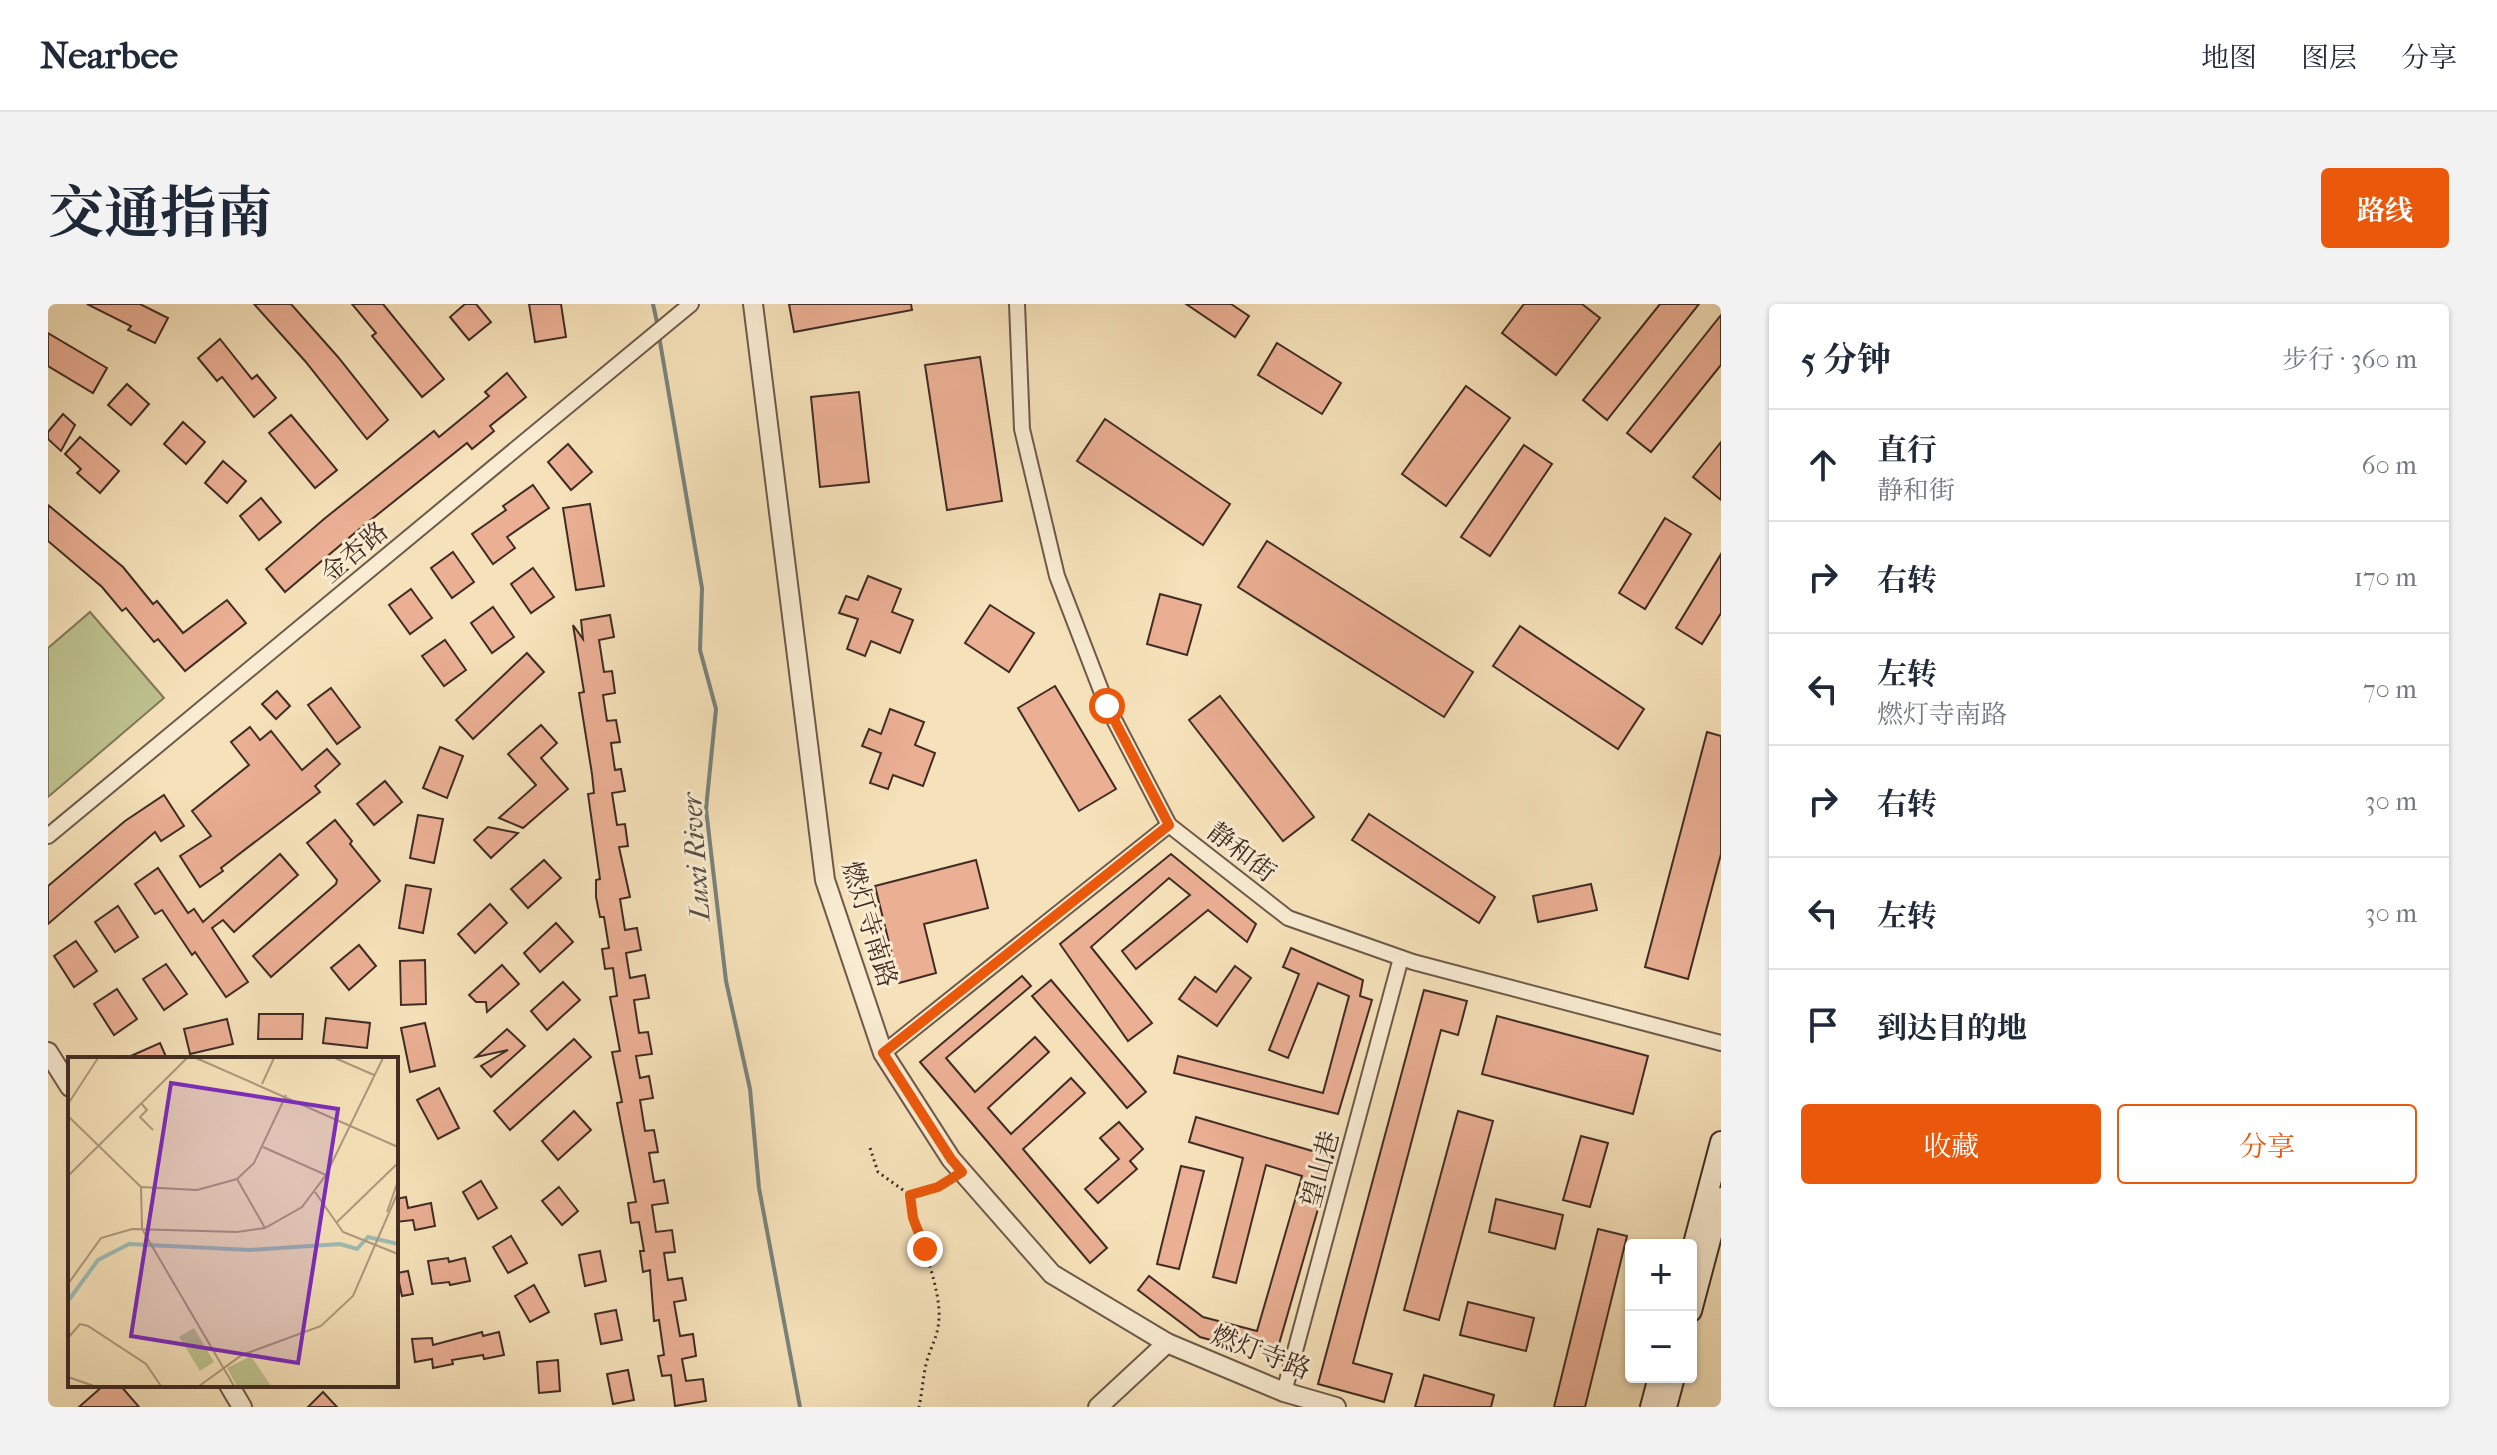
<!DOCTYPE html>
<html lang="zh">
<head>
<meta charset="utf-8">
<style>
  :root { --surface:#fff; --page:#f2f2f3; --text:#1f2937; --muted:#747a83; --line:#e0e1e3; --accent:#ea580c }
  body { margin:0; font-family:"IM FELL French Canon","Noto Serif SC",serif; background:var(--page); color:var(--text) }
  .controls { position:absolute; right:24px; bottom:24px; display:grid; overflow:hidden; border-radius:8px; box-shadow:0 2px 6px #0004 }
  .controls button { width:72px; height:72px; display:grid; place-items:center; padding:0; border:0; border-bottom:2px solid var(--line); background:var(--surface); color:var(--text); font:40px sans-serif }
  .stop { position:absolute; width:24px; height:24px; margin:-18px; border:6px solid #ea580c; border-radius:50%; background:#fff }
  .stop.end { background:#ea580c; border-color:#fff; box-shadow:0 2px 8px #0008 }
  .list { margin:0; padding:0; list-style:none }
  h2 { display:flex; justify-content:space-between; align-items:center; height:104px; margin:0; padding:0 32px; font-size:34px }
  h2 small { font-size:26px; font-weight:400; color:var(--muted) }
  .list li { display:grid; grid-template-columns:52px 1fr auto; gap:24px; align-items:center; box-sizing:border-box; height:112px; padding:0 32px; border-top:2px solid var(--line) }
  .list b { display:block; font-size:30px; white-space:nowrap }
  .list p { margin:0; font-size:26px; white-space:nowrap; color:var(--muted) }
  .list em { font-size:26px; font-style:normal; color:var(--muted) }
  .actions { display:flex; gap:16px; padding:24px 32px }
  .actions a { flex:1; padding:18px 0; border:2px solid var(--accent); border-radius:8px; text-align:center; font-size:28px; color:var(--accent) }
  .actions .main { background:var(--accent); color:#fff }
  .icon { flex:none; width:44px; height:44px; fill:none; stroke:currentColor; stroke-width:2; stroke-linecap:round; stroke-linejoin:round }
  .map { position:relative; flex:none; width:1673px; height:1103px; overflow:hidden; border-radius:8px }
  header { display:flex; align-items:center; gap:48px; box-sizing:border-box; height:112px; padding:0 40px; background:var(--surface); border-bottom:2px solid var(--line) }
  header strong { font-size:38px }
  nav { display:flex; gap:44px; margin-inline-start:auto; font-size:28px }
  .intro { display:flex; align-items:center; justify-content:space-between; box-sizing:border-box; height:192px; padding:0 48px }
  h1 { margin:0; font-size:56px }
  .button { padding:20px 36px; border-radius:8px; background:var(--accent); color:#fff; font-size:28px; font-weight:700 }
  main { display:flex; gap:48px; padding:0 48px }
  aside { flex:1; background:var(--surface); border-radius:8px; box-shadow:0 2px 6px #0004 }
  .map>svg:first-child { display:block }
  .green { fill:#bec38f; stroke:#7f785a; stroke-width:2 }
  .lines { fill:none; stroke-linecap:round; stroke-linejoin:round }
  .stream { stroke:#78837c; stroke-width:4 }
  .building { fill:#ebaf94; stroke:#402c24; stroke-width:2 }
  .minor-casing { stroke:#6e5a4a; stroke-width:18 }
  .tertiary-casing { stroke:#6e5a4a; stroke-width:22 }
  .secondary-casing { stroke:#402c24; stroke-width:24 }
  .path { stroke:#402c24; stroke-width:3; stroke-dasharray:2 4; stroke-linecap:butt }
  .minor { stroke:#f9ecd2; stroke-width:14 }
  .tertiary { stroke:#f9ecd2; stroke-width:18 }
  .secondary { stroke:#f9ecd2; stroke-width:20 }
  .route { stroke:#ea580c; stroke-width:10 }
  .labels { text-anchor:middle; stroke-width:6; stroke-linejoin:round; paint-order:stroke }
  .street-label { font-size:26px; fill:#402c24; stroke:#f9ecd2 }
  .water-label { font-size:28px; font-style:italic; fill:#585048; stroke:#f9ecd2 }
  .inset-river { fill:none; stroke:#9ebdb6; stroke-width:4 }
  .inset-road { fill:none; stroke:#ad997e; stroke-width:2 }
  .view { fill:#7b2cbf; fill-opacity:0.15; stroke:#7b2cbf; stroke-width:4 }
  .inset-edge { fill:none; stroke:#402c24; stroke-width:4 }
</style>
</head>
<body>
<header>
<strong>Nearbee</strong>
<nav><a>地图</a><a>图层</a><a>分享</a></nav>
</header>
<div class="intro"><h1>交通指南</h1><a class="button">路线</a></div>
<main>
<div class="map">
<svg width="1673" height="1103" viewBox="0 0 1673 1103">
  <rect width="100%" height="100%" fill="#f6e2ba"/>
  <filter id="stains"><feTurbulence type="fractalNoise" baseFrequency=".0025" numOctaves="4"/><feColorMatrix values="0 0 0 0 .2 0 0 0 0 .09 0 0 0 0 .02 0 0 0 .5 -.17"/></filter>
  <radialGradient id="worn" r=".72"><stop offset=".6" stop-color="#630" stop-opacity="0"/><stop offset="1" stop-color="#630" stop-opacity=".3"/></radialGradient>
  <polygon class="green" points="42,308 116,394 0,493 0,344"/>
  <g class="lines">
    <g class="stream">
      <polyline points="605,0 610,23"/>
      <polyline points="611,32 654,284 652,346 668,405 658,505 678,677 702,785 711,884 752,1103"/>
    </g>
  </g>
  <g class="building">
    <polygon points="39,0 92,0 120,14 107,39 80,26 83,22"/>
    <polygon points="206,0 243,0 290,53 340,116 319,135 257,57"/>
    <polygon points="304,0 335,0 396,75 374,93 324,32 328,29"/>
    <polygon points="417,0 428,0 443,18 421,36 402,13"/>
    <polygon points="481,0 513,0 518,33 487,38"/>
    <polygon points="741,0 863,0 864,6 746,28"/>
    <polygon points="1138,0 1183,0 1201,12 1187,33"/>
    <polygon points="1476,0 1534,0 1552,14 1508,71 1454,29"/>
    <polygon points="1612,0 1651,0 1559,116 1535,96"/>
    <polygon points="1673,11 1673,61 1603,148 1579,129"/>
    <polygon points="0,29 59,64 45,89 0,62"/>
    <polygon points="172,35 204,75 209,71 228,94 206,113 174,73 169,77 150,54"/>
    <polygon points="1229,39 1293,79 1274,110 1210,71"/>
    <polygon points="932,53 954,197 899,206 877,61"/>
    <polygon points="459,69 478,93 442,122 446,127 424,145 419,139 309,227 237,288 218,265 276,215 386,127 391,133 441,92 437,88"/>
    <polygon points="79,80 101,100 83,121 60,101"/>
    <polygon points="1418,82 1462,114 1398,202 1354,170"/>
    <polygon points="811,88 821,178 772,183 763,93"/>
    <polygon points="15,110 27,121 13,147 0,135 0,128"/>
    <polygon points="243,111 289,166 267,184 221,129"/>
    <polygon points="1057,115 1182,200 1155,241 1029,157"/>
    <polygon points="135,118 157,138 138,160 116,140"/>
    <polygon points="32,133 71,167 52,189 29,169 33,165 17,150"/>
    <polygon points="1673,138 1673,196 1645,173"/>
    <polygon points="520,140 544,168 523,186 500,158"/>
    <polygon points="1476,141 1504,160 1442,252 1413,233"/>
    <polygon points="175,157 198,177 179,199 157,179"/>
    <polygon points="485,181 501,204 459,233 467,244 445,260 424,230 458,206 455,202"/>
    <polygon points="213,194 233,218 211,236 192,212"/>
    <polygon points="542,200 556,282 528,286 515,204"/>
    <polygon points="0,201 75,263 105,300 109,297 135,329 179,296 198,319 137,367 110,335 106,338 78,304 74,307 54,283 0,237"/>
    <polygon points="1617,214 1643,230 1597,305 1571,289"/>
    <polygon points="1219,237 1425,368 1396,413 1190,283"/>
    <polygon points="405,248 426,278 404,294 383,264"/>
    <polygon points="1673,250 1673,309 1654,340 1628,324"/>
    <polygon points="485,264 506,293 483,309 463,280"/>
    <polygon points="820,272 853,285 844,308 865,316 852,349 823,337 817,352 799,345 810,315 791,309 798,292 810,296"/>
    <polygon points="363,285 384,314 362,330 341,301"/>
    <polygon points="1112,290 1153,301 1139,351 1099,340"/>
    <polygon points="942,301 986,329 961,368 917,339"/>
    <polygon points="445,303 466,333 444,349 423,319"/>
    <polygon points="562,311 566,333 551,336 556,368 564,367 567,389 555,391 559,417 568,416 572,438 563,439 567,466 573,465 577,487 564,489 569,521 577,520 580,542 571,543 582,593 572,595 577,626 589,624 593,646 578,649 582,674 597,671 601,694 586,696 591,729 600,728 604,750 588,752 592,774 601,772 605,794 592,796 597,827 606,826 610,848 601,849 606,878 616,876 620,899 604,901 608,928 624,926 627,948 616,949 620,976 634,974 638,996 626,998 632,1032 645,1030 648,1052 634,1055 638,1077 655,1075 658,1097 627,1102 623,1071 614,1072 610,1052 616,1051 611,1016 606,1017 602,966 595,968 592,947 596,947 591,918 583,919 580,899 588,898 569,799 574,798 564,748 572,747 562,693 569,692 565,664 557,665 554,645 561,644 556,613 552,613 548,593 548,576 552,575 540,490 546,489 544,470 531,389 536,388 525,321 535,335 533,316"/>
    <polygon points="1472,322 1596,405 1570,445 1445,362"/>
    <polygon points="397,336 418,366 396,382 374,352"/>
    <polygon points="479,349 496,368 425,435 408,416"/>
    <polygon points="1007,382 1068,485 1031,507 970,404"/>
    <polygon points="283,384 312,423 289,440 260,401"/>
    <polygon points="229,387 242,402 228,415 214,400"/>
    <polygon points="1172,392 1266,513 1235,537 1141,416"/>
    <polygon points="842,405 876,418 867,441 887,449 875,482 845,471 840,485 822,479 833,449 814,442 821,425 833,430"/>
    <polygon points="493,421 509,439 493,454 520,485 475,524 451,514 488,481 460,450"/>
    <polygon points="202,423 212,436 223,427 254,466 279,445 292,460 267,482 272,488 173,564 175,567 152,583 132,552 163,532 144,507 201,461 183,438"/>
    <polygon points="1659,428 1673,432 1673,550 1640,675 1597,663"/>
    <polygon points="392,443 415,452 399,494 375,484"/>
    <polygon points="337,477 354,498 326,521 309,500"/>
    <polygon points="116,491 136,522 113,537 107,528 0,620 0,582 77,517"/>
    <polygon points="1321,510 1447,593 1431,619 1304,536"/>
    <polygon points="370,511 395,515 386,559 362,554"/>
    <polygon points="287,516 304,537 302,540 332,577 223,673 205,652 288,580 289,576 259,539"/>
    <polygon points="440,523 470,529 443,554 426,536"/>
    <polygon points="232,550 250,571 186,628 175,616 164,624 200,678 178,693 147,648 144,651 114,606 107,610 87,580 110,564 140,609 146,605 155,618"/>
    <polygon points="1123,550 1208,620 1199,638 1160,606 1088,665 1074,647 1142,591 1121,574 1043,643 1104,719 1080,737 1012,640"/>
    <polygon points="496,556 513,574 480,604 463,585"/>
    <polygon points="928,556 940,604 876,620 888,669 851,679 827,582"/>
    <polygon points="1543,580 1549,606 1490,618 1485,592"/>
    <polygon points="358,581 383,585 375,629 351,624"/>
    <polygon points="442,600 459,619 427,649 410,630"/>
    <polygon points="70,602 90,633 67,648 47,618"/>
    <polygon points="508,619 525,638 492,668 476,649"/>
    <polygon points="28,637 49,667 26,683 6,652"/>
    <polygon points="311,641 328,662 301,686 283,664"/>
    <polygon points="1243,644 1315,676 1312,692 1324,696 1290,810 1126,769 1130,752 1275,789 1301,692 1270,679 1240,754 1221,746 1251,670 1235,663"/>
    <polygon points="377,656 378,700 353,701 352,657"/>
    <polygon points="118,660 139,690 116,706 95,675"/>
    <polygon points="454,661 471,680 439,708 438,698 428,698 421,691"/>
    <polygon points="1187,662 1203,674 1169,722 1131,695 1147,673 1168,688"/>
    <polygon points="974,672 983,682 898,754 927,788 987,733 1001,748 940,804 963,830 1023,774 1037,789 975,845 1059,944 1042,959 872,758"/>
    <polygon points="1003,676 1098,788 1079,804 984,692"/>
    <polygon points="515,678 532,696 499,726 483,707"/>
    <polygon points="69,685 89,715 66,731 46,700"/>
    <polygon points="1376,686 1419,697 1410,731 1393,726 1305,1059 1344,1070 1336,1098 1270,1080"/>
    <polygon points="211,710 255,710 254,735 210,735"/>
    <polygon points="1449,712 1600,752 1585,810 1434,770"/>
    <polygon points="278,714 322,719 319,744 275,739"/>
    <polygon points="179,715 185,740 142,750 136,725"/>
    <polygon points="377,719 387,762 362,768 353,724"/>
    <polygon points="459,725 477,742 443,773 433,762 460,746 428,753"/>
    <polygon points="526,735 543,753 462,826 446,807"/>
    <polygon points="112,739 119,755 76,755"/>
    <polygon points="391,784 411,824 390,835 369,796"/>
    <polygon points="526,807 543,826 510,856 494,837"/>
    <polygon points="1410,807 1445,817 1391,1016 1356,1006"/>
    <polygon points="1148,813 1285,853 1229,1047 1186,1034 1184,1042 1152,1033 1090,986 1101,972 1155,1013 1209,1027 1254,872 1218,861 1188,979 1165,973 1195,854 1141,838"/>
    <polygon points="1071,818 1095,845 1082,857 1089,865 1050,899 1037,885 1071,855 1052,834"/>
    <polygon points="1533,832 1560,839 1542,903 1515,896"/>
    <polygon points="1133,862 1156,867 1131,965 1109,960"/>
    <polygon points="433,877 449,904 430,915 415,888"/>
    <polygon points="511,883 530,907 514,921 494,897"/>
    <polygon points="358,893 360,904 383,899 387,922 367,926 365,916 348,918 348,895"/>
    <polygon points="1448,895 1515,911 1507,945 1441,928"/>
    <polygon points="1550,925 1579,932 1537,1103 1506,1103"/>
    <polygon points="463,932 479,959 460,969 445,943"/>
    <polygon points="552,947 558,977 537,982 531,951"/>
    <polygon points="400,954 401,958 417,954 422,977 402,981 401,978 384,980 380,957"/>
    <polygon points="360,967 365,990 354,992 349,969"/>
    <polygon points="486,981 501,1008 482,1018 467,992"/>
    <polygon points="1420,998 1486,1014 1478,1047 1412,1031"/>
    <polygon points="568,1006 574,1036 553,1040 547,1010"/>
    <polygon points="434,1028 435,1032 451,1028 456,1051 436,1055 435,1051 404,1056 405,1060 385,1064 384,1055 367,1058 364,1035 384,1034 385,1041"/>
    <polygon points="510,1056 512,1087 491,1089 489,1058"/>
    <polygon points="580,1066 586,1096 565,1100 559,1070"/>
    <polygon points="1376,1071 1446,1091 1443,1103 1367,1103"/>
    <polygon points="56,1081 72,1081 91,1103 31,1103"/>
    <polygon points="275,1088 289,1103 260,1103"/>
  </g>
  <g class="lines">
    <defs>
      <g id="minor">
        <polyline points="969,0 974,125 1009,272 1059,402 1121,521 1240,614 1365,658 1673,739"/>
        <polyline points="0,532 643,0"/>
        <polyline points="835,749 1121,521"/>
        <polyline points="1236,1088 1353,654"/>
      </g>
      <g id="tertiary">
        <polyline points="705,0 777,576 835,749 903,855 1004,970 1119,1039 1236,1088 1288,1103"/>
        <polyline points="0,748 22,783"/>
        <polyline points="181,1081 194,1103"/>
        <polyline points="1050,1103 1119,1039"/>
      </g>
      <g id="secondary">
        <polyline points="1643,951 1673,838"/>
        <polyline points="1643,1007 1673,894"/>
        <polyline points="1603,1103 1611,1073"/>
        <polyline points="1618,1103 1626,1073"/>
      </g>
    </defs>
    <use href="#minor" class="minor-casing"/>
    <use href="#tertiary" class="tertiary-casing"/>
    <use href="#secondary" class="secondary-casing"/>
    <g class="path">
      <path d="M822 844 830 868 862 891C867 930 888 966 891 1006 892 1031 884 1038 878 1060 875 1074 874 1089 871 1103"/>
      <polyline points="862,891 890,883 899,877"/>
    </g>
    <use href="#minor" class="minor"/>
    <use href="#tertiary" class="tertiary"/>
    <use href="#secondary" class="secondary"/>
  </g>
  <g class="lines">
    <polyline class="route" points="877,945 865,914 862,891 890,883 914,868 903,855 835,749 1121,521 1059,402"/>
  </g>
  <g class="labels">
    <g class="street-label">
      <text transform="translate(306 248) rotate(-40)" y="9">金杏路</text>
      <text transform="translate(1194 548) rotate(38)" y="9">静和街</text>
      <text transform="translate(822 620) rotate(73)" y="9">燃灯寺南路</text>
      <text transform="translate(1272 865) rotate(-75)" y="9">望山巷</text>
      <text transform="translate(1213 1048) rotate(21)" y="9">燃灯寺路</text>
    </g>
    <g class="water-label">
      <text transform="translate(647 553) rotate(-94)" y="10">Luxi River</text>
    </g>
  </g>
  <g transform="translate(20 753)">
    <rect width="330" height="330" fill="#f6e2ba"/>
    <path d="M126 271 146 305 132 314 111 280ZM183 299 203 329H169L159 311Z" fill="#bec38f"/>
    <path class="inset-river" d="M0 244 30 203 61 187 182 193 272 187 289 192 300 180 330 187"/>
    <path class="inset-road" d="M128 1 330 90M267 1 306 18M194 27 206 1M73 46 79 53 72 60 85 73M0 47 30 1M0 59 73 130 129 133 169 122 186 106 218 38M195 90 258 118M0 119 119 1M169 122 197 171M73 130 74 172 166 329M247 135 275 175 330 197M319 155 330 124M268 166 330 106M0 227 33 181 64 172 169 175 197 171 234 150 258 118 315 1M0 281 12 267 20 269 78 307 93 329M0 320 26 329M131 329 174 298 253 269 285 239 330 135"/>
    <path class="view" d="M103 26 270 52 230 306 63 279Z"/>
    <rect width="330" height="330" class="inset-edge"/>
  </g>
  <rect width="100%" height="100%" filter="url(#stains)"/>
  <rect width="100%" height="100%" fill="url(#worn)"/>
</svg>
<div class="controls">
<button>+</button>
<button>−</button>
</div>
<div class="stop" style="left:1059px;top:402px"></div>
<div class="stop end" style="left:877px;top:945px"></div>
</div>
<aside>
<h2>5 分钟<small>步行 · 360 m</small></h2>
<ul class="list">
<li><svg class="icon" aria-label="ahead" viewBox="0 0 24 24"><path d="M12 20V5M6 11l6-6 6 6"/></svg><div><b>直行</b><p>静和街</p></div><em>60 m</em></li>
<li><svg class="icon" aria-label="right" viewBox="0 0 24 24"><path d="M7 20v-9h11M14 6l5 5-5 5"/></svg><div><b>右转</b></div><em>170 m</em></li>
<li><svg class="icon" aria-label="left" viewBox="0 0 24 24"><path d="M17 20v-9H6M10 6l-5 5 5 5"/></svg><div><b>左转</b><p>燃灯寺南路</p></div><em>70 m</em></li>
<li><svg class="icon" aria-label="right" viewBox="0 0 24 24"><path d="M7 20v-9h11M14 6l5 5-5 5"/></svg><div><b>右转</b></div><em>30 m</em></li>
<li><svg class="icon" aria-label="left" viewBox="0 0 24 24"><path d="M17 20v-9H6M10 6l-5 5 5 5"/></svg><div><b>左转</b></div><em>30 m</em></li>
<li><svg class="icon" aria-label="arrive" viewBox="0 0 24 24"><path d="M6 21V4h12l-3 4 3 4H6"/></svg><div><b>到达目的地</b></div></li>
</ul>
<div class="actions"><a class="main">收藏</a><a>分享</a></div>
</aside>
</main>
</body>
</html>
